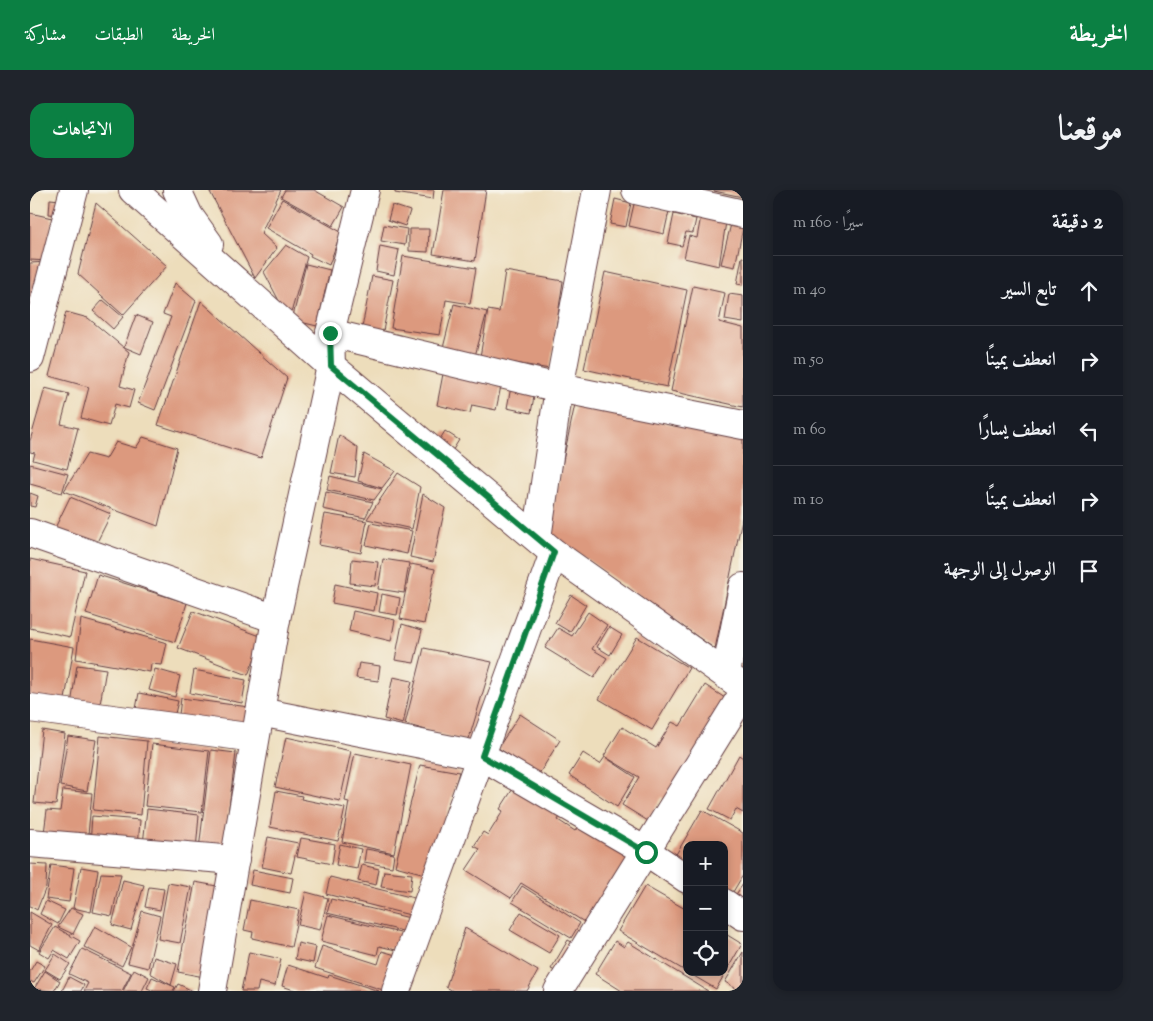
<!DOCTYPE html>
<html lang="ar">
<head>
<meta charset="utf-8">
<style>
  :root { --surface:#171b24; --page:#20242c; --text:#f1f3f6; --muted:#9ea1a6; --line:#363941; --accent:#0b8043 }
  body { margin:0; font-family:"Sorts Mill Goudy",Amiri,serif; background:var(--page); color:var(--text); direction:rtl }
  .controls { position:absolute; right:15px; bottom:15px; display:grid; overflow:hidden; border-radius:10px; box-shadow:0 2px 8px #0003 }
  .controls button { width:45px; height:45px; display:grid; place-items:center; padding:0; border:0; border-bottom:1px solid var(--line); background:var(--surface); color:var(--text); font:25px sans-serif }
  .stop { position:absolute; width:15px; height:15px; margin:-11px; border:4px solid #0b8043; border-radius:50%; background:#fff }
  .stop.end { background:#0b8043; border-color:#fff; box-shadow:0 1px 5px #0008 }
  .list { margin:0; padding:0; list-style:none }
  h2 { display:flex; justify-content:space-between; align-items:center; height:65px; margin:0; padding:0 20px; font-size:21px }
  h2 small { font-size:16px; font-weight:400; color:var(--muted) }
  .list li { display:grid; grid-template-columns:32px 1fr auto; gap:15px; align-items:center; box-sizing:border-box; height:70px; padding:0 20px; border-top:1px solid var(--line) }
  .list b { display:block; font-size:19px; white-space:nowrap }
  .list em { font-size:16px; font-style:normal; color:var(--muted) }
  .icon { flex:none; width:28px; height:28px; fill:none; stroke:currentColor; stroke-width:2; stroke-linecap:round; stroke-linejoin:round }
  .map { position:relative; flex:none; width:713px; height:801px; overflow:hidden; direction:ltr; border-radius:15px }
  header { display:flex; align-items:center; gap:30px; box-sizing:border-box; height:70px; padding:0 25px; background:var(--accent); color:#fff }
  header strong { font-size:24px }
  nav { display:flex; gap:28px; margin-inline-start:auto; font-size:18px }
  .intro { display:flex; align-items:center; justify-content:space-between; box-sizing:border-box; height:120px; padding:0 30px }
  h1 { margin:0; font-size:35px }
  .button { padding:12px 22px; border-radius:15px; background:var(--accent); color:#fff; font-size:18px; font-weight:700 }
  main { display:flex; gap:30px; padding:0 30px }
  aside { flex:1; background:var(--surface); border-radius:15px; box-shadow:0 2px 8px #0003 }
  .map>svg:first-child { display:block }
  .building { fill:#dc997e }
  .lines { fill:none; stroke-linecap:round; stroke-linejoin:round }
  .minor-casing { stroke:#623c41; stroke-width:30 }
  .minor { stroke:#fff; stroke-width:28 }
  .route { stroke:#0b8043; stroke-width:6 }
</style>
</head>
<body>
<header>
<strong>الخريطة</strong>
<nav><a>الخريطة</a><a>الطبقات</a><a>مشاركة</a></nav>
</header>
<div class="intro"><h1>موقعنا</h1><a class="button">الاتجاهات</a></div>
<main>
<aside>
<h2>2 دقيقة<small>سيرًا · 160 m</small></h2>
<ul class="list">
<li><svg class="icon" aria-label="ahead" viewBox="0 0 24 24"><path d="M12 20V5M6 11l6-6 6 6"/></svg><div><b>تابع السير</b></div><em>40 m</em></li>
<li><svg class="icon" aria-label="right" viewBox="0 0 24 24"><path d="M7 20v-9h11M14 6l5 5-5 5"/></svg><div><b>انعطف يمينًا</b></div><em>50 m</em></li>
<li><svg class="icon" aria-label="left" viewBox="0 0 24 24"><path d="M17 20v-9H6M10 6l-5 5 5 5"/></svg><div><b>انعطف يسارًا</b></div><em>60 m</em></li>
<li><svg class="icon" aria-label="right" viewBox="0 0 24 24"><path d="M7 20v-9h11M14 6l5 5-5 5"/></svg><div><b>انعطف يمينًا</b></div><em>10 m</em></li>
<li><svg class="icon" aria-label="arrive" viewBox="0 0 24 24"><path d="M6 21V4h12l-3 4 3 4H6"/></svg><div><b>الوصول إلى الوجهة</b></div></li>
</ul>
</aside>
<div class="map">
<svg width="713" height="801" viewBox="0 0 713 801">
  <rect width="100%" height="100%" fill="#f7f3e8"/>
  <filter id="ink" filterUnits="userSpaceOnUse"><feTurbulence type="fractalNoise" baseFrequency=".02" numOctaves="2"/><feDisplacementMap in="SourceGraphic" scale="10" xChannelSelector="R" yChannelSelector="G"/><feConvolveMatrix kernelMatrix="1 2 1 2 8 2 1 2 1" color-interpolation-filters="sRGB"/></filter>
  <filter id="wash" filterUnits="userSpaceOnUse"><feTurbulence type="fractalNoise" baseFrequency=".0096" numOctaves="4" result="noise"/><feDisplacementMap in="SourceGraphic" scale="20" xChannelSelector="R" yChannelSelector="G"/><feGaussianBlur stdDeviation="1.12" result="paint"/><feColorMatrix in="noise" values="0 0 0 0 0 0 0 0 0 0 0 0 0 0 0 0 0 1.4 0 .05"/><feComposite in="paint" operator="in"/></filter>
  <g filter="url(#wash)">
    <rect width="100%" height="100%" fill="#edddbb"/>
    <g id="blocks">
      <g class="building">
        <polygon points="179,0 251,0 231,43 247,58 225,88"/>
        <polygon points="255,0 284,0 314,17 303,36 251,7"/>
        <polygon points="365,0 404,0 403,9 365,3"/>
        <polygon points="414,0 456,0 445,71 403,64"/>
        <polygon points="684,0 713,0 713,7 684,1"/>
        <polygon points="20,9 30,10 29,25 19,24"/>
        <polygon points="252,9 311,42 299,75 280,66 281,64 236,38"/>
        <polygon points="585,9 601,13 596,37 580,34"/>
        <polygon points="66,13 137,76 93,125 48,84"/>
        <polygon points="604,14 639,21 634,44 599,36"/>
        <polygon points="362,15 380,21 375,36 358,30"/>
        <polygon points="0,23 22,28 18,71 0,70"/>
        <polygon points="644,24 666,29 663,43 656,42 652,56 638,53"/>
        <polygon points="671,26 696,32 689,76 654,68 659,46 667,48"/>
        <polygon points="701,34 713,37 705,77 691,74"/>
        <polygon points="354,35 377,39 375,55 351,51"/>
        <polygon points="379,39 399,39 398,62 379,61"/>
        <polygon points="256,55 277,67 259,130 234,82"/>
        <polygon points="350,56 369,60 364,85 346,81"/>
        <polygon points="373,66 446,78 440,114 416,110 410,145 361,138"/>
        <polygon points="712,67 713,67 713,95 707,94"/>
        <polygon points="17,72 0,135 0,73"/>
        <polygon points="276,74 300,80 287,136 262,130"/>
        <polygon points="475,81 533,91 520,179 450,167 458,120 469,122"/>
        <polygon points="575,82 657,100 637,197 554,179"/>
        <polygon points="342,86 363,90 352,146 331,143"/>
        <polygon points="145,93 166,111 125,220 108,213 141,127 133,124"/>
        <polygon points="663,96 695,103 689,132 713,138 713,217 641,201"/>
        <polygon points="699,104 713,106 713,133 695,130"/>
        <polygon points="73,110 93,127 83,139 63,121"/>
        <polygon points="171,111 257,188 231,268 128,235"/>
        <polygon points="424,114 457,122 445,166 413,158"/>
        <polygon points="36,122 58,128 99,162 90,196 104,200 99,218 85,214 79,236 51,228 59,197 19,186"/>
        <polygon points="106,125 123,132 111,164 94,157"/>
        <polygon points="413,184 471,196 466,220 442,215 440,223 407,215"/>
        <polygon points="481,197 505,201 501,223 477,218"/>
        <polygon points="15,198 39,204 31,234 48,238 37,279 3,270 5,263 0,262 0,251"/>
        <polygon points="545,214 713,249 713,324 685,459 518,342"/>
        <polygon points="415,241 429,250 421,263 407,254"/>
        <polygon points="309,245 328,258 325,287 301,283"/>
        <polygon points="113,247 147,258 128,336 34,301 57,264 76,269 86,252 106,258"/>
        <polygon points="334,264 365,281 352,298 328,291"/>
        <polygon points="0,274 38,284 32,303 0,294"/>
        <polygon points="368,283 390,297 382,339 337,329"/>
        <polygon points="300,286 352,299 344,310 297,300"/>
        <polygon points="296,302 343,312 335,328 293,319"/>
        <polygon points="0,303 8,306 5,317 0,316"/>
        <polygon points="393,304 415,318 403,372 380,367"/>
        <polygon points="40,307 81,324 65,356 25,338"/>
        <polygon points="295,324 337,331 331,363 289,355"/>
        <polygon points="341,333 382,341 377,364 336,355"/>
        <polygon points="0,369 55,381 40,447 0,438"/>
        <polygon points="322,369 348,372 345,396 320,393"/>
        <polygon points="353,369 379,373 374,403 348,399"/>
        <polygon points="381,374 405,379 394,434 370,429"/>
        <polygon points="68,385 157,413 145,452 56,424"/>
        <polygon points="305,394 347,403 344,421 302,413"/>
        <polygon points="352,404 370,408 367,425 349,422"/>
        <polygon points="541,405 556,415 540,442 525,433"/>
        <polygon points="163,421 233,447 218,485 148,458"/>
        <polygon points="323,421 365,430 361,451 319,441"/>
        <polygon points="558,422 577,435 562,459 577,468 564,488 515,458 528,438 542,446"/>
        <polygon points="51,429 137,453 132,475 121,474 120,482 46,469"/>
        <polygon points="372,434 392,440 384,473 365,470"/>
        <polygon points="579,437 592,445 580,465 567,457"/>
        <polygon points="607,447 659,478 622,540 569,509"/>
        <polygon points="0,449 44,457 34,515 0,509"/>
        <polygon points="394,458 462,472 438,552 375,534"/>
        <polygon points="329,473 350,476 348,491 326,488"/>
        <polygon points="47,475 76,479 69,520 41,515"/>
        <polygon points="125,479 150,486 145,507 119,500"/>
        <polygon points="164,480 216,490 212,513 160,503"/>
        <polygon points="363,487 382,491 373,534 354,529"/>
        <polygon points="675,495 698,510 636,610 632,607 618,631 592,615 609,587 574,566 592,537 626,558 642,532 650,536"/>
        <polygon points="109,503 148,511 143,532 105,524"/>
        <polygon points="151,508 219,517 215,541 148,533"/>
        <polygon points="490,524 530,550 509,584 468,558"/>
        <polygon points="12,540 35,544 26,615 4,613"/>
        <polygon points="38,546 66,550 57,601 30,596"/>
        <polygon points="70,546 117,551 111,625 63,620"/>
        <polygon points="256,547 321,561 310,611 245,597"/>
        <polygon points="122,554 179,561 172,622 115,616"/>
        <polygon points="181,560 206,563 193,663 169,659"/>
        <polygon points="325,563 381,575 364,663 312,652 319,612 315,611"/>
        <polygon points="553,563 570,574 575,567 605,587 587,617 539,585"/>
        <polygon points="709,565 713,568 713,623 706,619 700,630 679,619"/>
        <polygon points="390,575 429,582 399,685 365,676"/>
        <polygon points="486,594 532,623 528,630 545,641 550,634 606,669 564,738 491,693 481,708 436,680 450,659 444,656 453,642 458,645 473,621 470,619"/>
        <polygon points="33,600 62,603 57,655 13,651 17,620 30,621"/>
        <polygon points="246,601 272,606 271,609 315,618 308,651 240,637"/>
        <polygon points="117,619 169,625 166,660 113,654"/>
        <polygon points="672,620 713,643 713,685 700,707 694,704 694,655 657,655 657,682 641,673"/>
        <polygon points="62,626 110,630 108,657 60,653"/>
        <polygon points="238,647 268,653 261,683 232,677"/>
        <polygon points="271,648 305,654 302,674 267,667"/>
        <polygon points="310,654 331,659 327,679 306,675"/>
        <polygon points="336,659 364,664 362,677 334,672"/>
        <polygon points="0,674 17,675 16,697 7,720 0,716"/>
        <polygon points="21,675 44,678 39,712 16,709"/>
        <polygon points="332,675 349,679 346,695 328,691"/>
        <polygon points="51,677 68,680 61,722 43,718"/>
        <polygon points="223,680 263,688 260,703 220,695"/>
        <polygon points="354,681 382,684 380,701 351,697"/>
        <polygon points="71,683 91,684 82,726 63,722"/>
        <polygon points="300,687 388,709 384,726 296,704"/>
        <polygon points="93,690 114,695 101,740 82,735"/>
        <polygon points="165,692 192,697 174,787 148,782"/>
        <polygon points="138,693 161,697 150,753 128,749"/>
        <polygon points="713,694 713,715 703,709"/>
        <polygon points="492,696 550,733 541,748 482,712"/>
        <polygon points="615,696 657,720 657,782 588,741"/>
        <polygon points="119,697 134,699 130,720 115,717"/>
        <polygon points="276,702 298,708 290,740 268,735"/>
        <polygon points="301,709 384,729 381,743 297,723"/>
        <polygon points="220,710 269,720 261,757 222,748 223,742 214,740"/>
        <polygon points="16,711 35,720 28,734 10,724"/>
        <polygon points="41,718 53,724 43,744 28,737"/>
        <polygon points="112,721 130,726 118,778 98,773"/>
        <polygon points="0,722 22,735 9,760 0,755"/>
        <polygon points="491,722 530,745 519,763 480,740"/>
        <polygon points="298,725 374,744 370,761 349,756 347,765 291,751"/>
        <polygon points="65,736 101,757 92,776 54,757"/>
        <polygon points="25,737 50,751 39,769 24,760 19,768 9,762"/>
        <polygon points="435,738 508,781 497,801 423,801 416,797"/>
        <polygon points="694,743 712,754 686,799 657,782 694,782"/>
        <polygon points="538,750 551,757 535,786 521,779"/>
        <polygon points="585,751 594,757 598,752 678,801 592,801 565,784"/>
        <polygon points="268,753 286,757 283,773 265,769"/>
        <polygon points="292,756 348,774 352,761 369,766 356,801 285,778"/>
        <polygon points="52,759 101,783 92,801 54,801 58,793 39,784"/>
        <polygon points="219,762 251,769 245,796 229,792 227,801 211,801"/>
        <polygon points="713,762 713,801 710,801 695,792"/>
        <polygon points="25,764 40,774 30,789 15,780"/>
        <polygon points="124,767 147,774 141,795 120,783"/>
        <polygon points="6,771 15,776 4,793 0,791 0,781"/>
        <polygon points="258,775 298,788 299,785 349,801 267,801 252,796"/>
        <polygon points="104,779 119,787 112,801 93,801"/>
        <polygon points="15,781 30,791 24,801 4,799"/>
        <polygon points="39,787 54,795 51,801 32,801"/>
        <polygon points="122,787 145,797 143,801 124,801 117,798"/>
        <polygon points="148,794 163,801 144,801"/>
      </g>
    </g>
  </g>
  <g filter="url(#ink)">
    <use href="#blocks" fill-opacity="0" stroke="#623c41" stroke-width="1"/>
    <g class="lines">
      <defs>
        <g id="minor">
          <polyline points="103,0 301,176 524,363 713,497"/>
          <polyline points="147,0 159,26 179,54"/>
          <polyline points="606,0 713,24"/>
          <polyline points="300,143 529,198 713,235"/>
          <polyline points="0,168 44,0"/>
          <polyline points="0,343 246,429"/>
          <polyline points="507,348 529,198 567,0"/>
          <polyline points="696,483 713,397"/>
          <polyline points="0,518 225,548"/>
          <polyline points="230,522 452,566 617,662 657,689"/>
          <polyline points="0,653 205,670"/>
          <polyline points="694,713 713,726"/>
          <polyline points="182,801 246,429 301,176 300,143 335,0"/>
          <polyline points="366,801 524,363"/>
          <polyline points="528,801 713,504"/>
        </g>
      </defs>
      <use href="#minor" class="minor-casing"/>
      <use href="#minor" class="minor"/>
    </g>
  </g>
  <g class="lines" filter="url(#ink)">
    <polyline class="route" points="300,143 301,176 524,362 452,566 616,662"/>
  </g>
</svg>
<div class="controls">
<button>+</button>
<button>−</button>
<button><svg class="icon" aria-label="locate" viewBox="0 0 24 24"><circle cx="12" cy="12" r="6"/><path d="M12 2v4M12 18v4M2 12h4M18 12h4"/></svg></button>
</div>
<div class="stop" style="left:616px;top:662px"></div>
<div class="stop end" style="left:300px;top:143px"></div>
</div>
</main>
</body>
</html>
